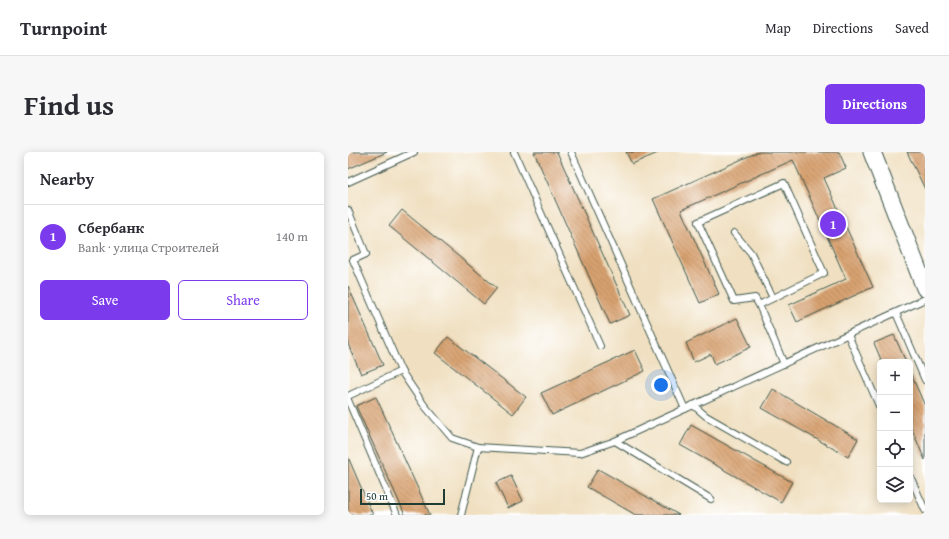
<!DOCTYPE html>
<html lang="en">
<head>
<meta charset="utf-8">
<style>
  :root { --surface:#fff; --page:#f7f7f7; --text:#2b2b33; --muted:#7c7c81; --line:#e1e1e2; --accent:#7c3aed }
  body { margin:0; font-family:"Gentium Book Plus",serif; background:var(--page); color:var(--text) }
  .controls { position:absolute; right:12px; bottom:12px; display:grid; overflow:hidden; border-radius:6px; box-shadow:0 2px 10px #0003 }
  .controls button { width:36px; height:36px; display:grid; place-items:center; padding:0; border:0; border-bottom:1px solid var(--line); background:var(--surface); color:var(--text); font:20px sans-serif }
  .scale { position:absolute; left:12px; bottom:10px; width:85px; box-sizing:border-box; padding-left:4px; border:2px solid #1f3d34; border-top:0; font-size:11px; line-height:14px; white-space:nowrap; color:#1f3d34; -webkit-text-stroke:3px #fff; paint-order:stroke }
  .you { position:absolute; left:313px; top:233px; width:14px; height:14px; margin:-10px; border:3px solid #fff; border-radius:50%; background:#1a73e8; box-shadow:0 0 0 6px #1a73e833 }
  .badge { display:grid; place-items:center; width:26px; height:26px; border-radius:50%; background:var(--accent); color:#fff; font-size:13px; font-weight:700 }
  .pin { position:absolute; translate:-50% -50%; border:2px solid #fff; box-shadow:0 1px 4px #0006 }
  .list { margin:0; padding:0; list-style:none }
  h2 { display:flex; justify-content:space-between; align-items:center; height:52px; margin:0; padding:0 16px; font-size:17px }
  h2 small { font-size:13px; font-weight:400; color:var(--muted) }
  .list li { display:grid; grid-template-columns:26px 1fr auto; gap:12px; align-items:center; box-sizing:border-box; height:64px; padding:0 16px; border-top:1px solid var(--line) }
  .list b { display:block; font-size:15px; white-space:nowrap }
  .list p { margin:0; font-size:13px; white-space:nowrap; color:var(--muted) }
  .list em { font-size:13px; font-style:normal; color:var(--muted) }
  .actions { display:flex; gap:8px; padding:12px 16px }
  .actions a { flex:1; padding:9px 0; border:1px solid var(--accent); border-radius:6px; text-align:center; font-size:14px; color:var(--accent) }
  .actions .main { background:var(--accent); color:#fff }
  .icon { flex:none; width:22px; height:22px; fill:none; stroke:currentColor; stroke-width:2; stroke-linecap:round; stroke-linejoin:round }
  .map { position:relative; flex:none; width:577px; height:363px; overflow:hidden; border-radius:6px }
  header { display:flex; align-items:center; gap:24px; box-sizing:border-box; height:56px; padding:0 20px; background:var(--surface); border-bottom:1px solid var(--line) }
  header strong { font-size:19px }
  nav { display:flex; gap:22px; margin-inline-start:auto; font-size:14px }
  .intro { display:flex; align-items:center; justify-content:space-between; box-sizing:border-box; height:96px; padding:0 24px }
  h1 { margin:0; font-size:28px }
  .button { padding:10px 18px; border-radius:6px; background:var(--accent); color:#fff; font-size:14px; font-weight:700 }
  main { display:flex; gap:24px; padding:0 24px }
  aside { flex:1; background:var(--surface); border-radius:6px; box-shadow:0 2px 10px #0003 }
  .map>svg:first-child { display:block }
  .building { fill:url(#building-back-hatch) }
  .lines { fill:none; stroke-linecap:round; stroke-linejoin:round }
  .lane-casing { stroke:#3e5549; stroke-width:8 }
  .secondary-casing { stroke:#3e5549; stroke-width:19 }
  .lane { stroke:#fff; stroke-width:6 }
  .secondary { stroke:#fff; stroke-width:17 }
</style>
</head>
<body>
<header>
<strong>Turnpoint</strong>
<nav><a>Map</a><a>Directions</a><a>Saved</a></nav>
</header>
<div class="intro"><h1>Find us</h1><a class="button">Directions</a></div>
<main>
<aside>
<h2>Nearby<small></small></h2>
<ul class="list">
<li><span class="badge">1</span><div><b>Сбербанк</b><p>Bank · улица Строителей</p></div><em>140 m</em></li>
</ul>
<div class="actions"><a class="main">Save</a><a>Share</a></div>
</aside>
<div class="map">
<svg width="577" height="363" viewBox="0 0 577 363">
  <defs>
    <pattern id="building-back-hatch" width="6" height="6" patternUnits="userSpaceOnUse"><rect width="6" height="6" fill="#d8a16f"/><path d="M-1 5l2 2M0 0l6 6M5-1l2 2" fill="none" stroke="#af845c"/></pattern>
  </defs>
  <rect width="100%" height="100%" fill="#fff"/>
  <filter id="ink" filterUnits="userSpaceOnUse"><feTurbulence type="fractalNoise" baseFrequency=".025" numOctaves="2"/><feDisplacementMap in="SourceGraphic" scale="8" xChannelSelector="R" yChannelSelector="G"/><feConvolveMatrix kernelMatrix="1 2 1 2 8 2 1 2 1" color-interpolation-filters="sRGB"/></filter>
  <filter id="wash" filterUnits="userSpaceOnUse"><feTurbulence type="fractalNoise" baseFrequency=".012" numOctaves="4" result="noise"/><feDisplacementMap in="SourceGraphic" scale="16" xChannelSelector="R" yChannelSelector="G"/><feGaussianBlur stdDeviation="0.9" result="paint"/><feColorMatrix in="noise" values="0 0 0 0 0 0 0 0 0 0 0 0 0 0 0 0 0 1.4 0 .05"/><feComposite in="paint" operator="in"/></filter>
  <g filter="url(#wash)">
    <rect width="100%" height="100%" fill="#f0e0c1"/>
    <g id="blocks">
      <g class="building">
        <polygon points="0,0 39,0 0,17"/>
        <polygon points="186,0 209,0 282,163 262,172"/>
        <polygon points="278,0 312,0 284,12"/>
        <polygon points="410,0 491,0 498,16 476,26 525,135 449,170 441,153 498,127 445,8 333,58 371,142 352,151 305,47"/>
        <polygon points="559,0 577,0 577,37"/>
        <polygon points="54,58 149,136 136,152 41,74"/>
        <polygon points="0,134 35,213 13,222 0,192"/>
        <polygon points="389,166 403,195 367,212 363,202 346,210 338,191"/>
        <polygon points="546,183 558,210 534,210 526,191"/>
        <polygon points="100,185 178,245 165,262 87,201"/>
        <polygon points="287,198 297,219 204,263 193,241"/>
        <polygon points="562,220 577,254 577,308 562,273"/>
        <polygon points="425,237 510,287 500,305 414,256"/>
        <polygon points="28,245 82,363 57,363 8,254"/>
        <polygon points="343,273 444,330 433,350 332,293"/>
        <polygon points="0,305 25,363 0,363"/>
        <polygon points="250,317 331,363 288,363 239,335"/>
        <polygon points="163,324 175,349 160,356 148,331"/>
      </g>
    </g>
  </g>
  <g filter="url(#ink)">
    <use href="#blocks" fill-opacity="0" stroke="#3e5549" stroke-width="1"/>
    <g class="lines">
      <defs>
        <g id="lane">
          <polyline points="166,0 252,194"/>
          <polyline points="223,0 337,257"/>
          <polyline points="0,30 66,0"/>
          <polyline points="0,58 18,102 5,108 53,219 76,253 104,286 130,295 232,301 267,289 363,347"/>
          <polyline points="386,81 403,101 425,146"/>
          <polyline points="411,153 407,146 386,149 350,70 436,31 476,121 411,153 436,212"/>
          <polyline points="548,161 577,228"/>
          <polyline points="500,183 532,256"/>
          <polyline points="0,244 53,219"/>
          <polyline points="0,248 49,363"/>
          <polyline points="345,253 358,264 438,310"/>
          <polyline points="267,289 577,147"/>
          <polyline points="562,324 577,358"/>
          <polyline points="113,363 130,295"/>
        </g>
        <polyline id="secondary" points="524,0 577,136"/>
      </defs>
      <use href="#lane" class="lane-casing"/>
      <use href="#secondary" class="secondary-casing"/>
      <use href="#lane" class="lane"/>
      <use href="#secondary" class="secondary"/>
    </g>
  </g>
</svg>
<div class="controls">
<button>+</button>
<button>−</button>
<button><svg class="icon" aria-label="locate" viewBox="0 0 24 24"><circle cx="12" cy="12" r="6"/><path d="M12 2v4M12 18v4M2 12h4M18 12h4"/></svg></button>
<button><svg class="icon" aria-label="layers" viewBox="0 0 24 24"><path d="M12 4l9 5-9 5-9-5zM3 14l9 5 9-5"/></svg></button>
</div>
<div class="scale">50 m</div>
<div class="you"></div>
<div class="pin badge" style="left:485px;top:72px">1</div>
</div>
</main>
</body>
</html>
